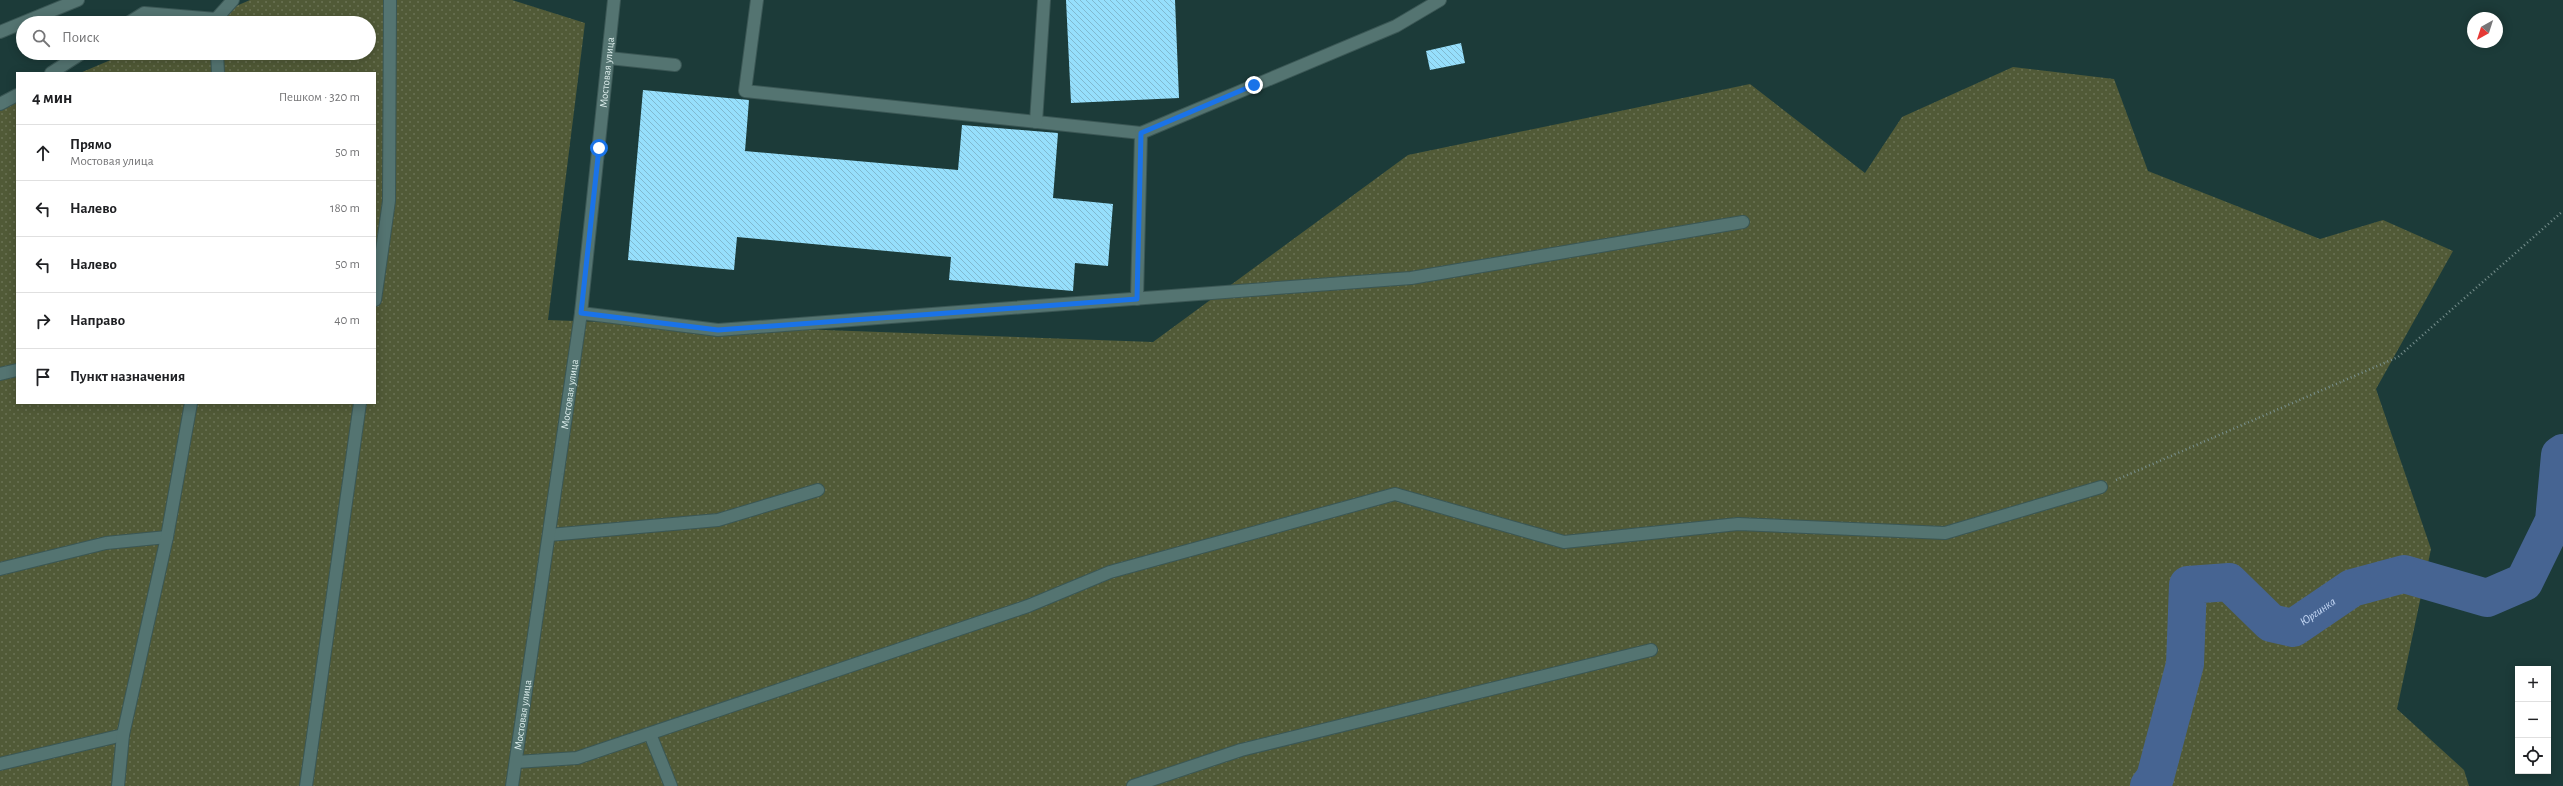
<!DOCTYPE html>
<html lang="ru">
<head>
<meta charset="utf-8">
<style>
  :root { --surface:#fff; --page:#f2f2f2; --text:#202124; --muted:#757577; --line:#e0e0e0 }
  body { margin:0; font-family:"Alegreya Sans",sans-serif; background:var(--page); color:var(--text) }
  .controls { position:absolute; right:12px; bottom:12px; display:grid; overflow:hidden; border-radius:0px; box-shadow:0 2px 10px #0003 }
  .controls button { width:36px; height:36px; display:grid; place-items:center; padding:0; border:0; border-bottom:1px solid var(--line); background:var(--surface); color:var(--text); font:20px sans-serif }
  .compass { position:absolute; left:2467px; top:12px; width:36px; height:36px; border-radius:50%; background:var(--surface); box-shadow:0 2px 10px #0003; rotate:219deg }
  .stop { position:absolute; width:12px; height:12px; margin:-9px; border:3px solid #1a73e8; border-radius:50%; background:#fff }
  .stop.end { background:#1a73e8; border-color:#fff; box-shadow:0 1px 4px #0008 }
  .list { margin:0; padding:0; list-style:none }
  h2 { display:flex; justify-content:space-between; align-items:center; height:52px; margin:0; padding:0 16px; font-size:17px }
  h2 small { font-size:13px; font-weight:400; color:var(--muted) }
  .list li { display:grid; grid-template-columns:26px 1fr auto; gap:12px; align-items:center; box-sizing:border-box; height:56px; padding:0 16px; border-top:1px solid var(--line) }
  .list b { display:block; font-size:15px; white-space:nowrap }
  .list p { margin:0; font-size:13px; white-space:nowrap; color:var(--muted) }
  .list em { font-size:13px; font-style:normal; color:var(--muted) }
  .icon { flex:none; width:22px; height:22px; fill:none; stroke:currentColor; stroke-width:2; stroke-linecap:round; stroke-linejoin:round }
  .map { position:relative; flex:none; width:2563px; height:786px; overflow:hidden }
  .search { position:absolute; background:var(--surface); box-shadow:0 2px 10px #0003; left:16px; top:16px; width:360px; height:44px; display:flex; align-items:center; gap:10px; box-sizing:border-box; padding:0 14px; border-radius:22px; color:var(--muted); font-size:15px }
  .panel { position:absolute; background:var(--surface); box-shadow:0 2px 10px #0003; left:16px; top:72px; width:360px; height:332px; border-radius:0px }
  .map>svg:first-child { display:block }
  .grass { fill:url(#grass-dots) }
  .lines { fill:none; stroke-linecap:round; stroke-linejoin:round }
  .river { stroke:#466492; stroke-width:38 }
  .building { fill:url(#building-back-hatch) }
  .minor-casing { stroke:#3b5755; stroke-width:14 }
  .path { stroke:#7a9290; stroke-width:2.5; stroke-dasharray:1 3; stroke-linecap:butt }
  .minor { stroke:#547471; stroke-width:12 }
  .route { stroke:#1a73e8; stroke-width:5 }
  .labels { text-anchor:middle; stroke-width:4; stroke-linejoin:round; paint-order:stroke }
  .street-label { font-size:11px; fill:#deefed; stroke:#121f1e }
  .water-label { font-size:12px; font-style:italic; fill:#c6d9f6; stroke:#121f1e }
</style>
</head>
<body>
<div class="map">
<svg width="2563" height="786" viewBox="0 0 2563 786">
  <defs>
    <pattern id="grass-dots" width="8" height="8" patternUnits="userSpaceOnUse"><rect width="8" height="8" fill="#515a37"/><path d="M2 2h.1M6 6h.1" fill="none" stroke="#6a7254" stroke-width="1.8" stroke-linecap="round"/></pattern>
    <pattern id="building-back-hatch" width="6" height="6" patternUnits="userSpaceOnUse"><rect width="6" height="6" fill="#96dffc"/><path d="M-1 5l2 2M0 0l6 6M5-1l2 2" fill="none" stroke="#81b9cf"/></pattern>
  </defs>
  <rect width="100%" height="100%" fill="#1c3b39"/>
  <polygon class="grass" points="250,0 512,0 585,23 548,320 1153,342 1408,155 1750,84 1865,173 1902,117 2013,67 2114,79 2148,171 2320,239 2383,220 2453,251 2376,389 2431,549 2397,709 2464,770 2469,786 0,786 0,107 17,100 17,403 375,403 375,73 80,73 127,53 369,53 369,23 197,23"/>
  <g class="lines">
    <path class="river" id="s1" d="M2149 786 2155 778 2185 664 2188 585 2229 582 2271 623 2293 628 2352 588 2404 574 2487 598 2524 582 2554 521 2560 455 2563 453"/>
  </g>
  <g class="building">
    <polygon points="1066,0 1175,0 1179,98 1071,103"/>
    <polygon points="1461,43 1465,63 1430,70 1426,51"/>
    <polygon points="643,90 749,100 745,151 958,170 962,125 1058,133 1053,198 1113,204 1108,266 1075,263 1073,291 949,280 951,257 737,237 734,270 628,260"/>
  </g>
  <g class="lines">
    <defs>
      <g id="minor">
        <polyline points="757,0 745,91 1141,133 1137,299"/>
        <polyline points="128,23 144,13 216,19 233,0"/>
        <polyline points="0,32 78,0"/>
        <polyline points="217,53 218,73"/>
        <polyline points="609,58 675,65"/>
        <polyline points="51,73 82,53"/>
        <polyline points="0,104 17,95"/>
        <polyline points="1036,122 1044,0"/>
        <polyline points="1141,133 1396,26 1440,0"/>
        <polyline points="375,300 389,201 390,0"/>
        <polyline points="581,313 718,330 1411,278 1743,222"/>
        <polyline points="0,374 17,370"/>
        <polyline points="549,535 718,520 818,490"/>
        <polyline points="0,569 106,543 167,537"/>
        <polyline points="650,734 671,786"/>
        <polyline points="516,762 577,758 1028,606 1110,572 1395,494 1564,542 1738,524 1945,533 2101,487"/>
        <polyline points="0,764 123,735"/>
        <polyline points="118,786 123,735 167,537 191,403"/>
        <polyline points="306,786 360,403"/>
        <path id="s2" d="M512 786 581 313 614 0"/>
        <polyline points="1133,786 1241,750 1651,650"/>
      </g>
    </defs>
    <use href="#minor" class="minor-casing"/>
    <polyline class="path" points="2116,480 2398,357 2563,211"/>
    <use href="#minor" class="minor"/>
  </g>
  <g class="lines">
    <polyline class="route" points="599,148 581,313 718,330 1137,299 1141,133 1254,85"/>
  </g>
  <g class="labels">
    <g class="street-label">
      <text dy="4" stroke="none"><textPath href="#s2" startOffset="720">Мостовая улица</textPath></text>
      <text dy="4" stroke="none"><textPath href="#s2" startOffset="396">Мостовая улица</textPath></text>
      <text dy="4" stroke="none"><textPath href="#s2" startOffset="72">Мостовая улица</textPath></text>
    </g>
    <g class="water-label">
      <text dy="4" stroke="none"><textPath href="#s1" startOffset="359">Юргинка</textPath></text>
    </g>
  </g>
</svg>
<div class="controls">
<button>+</button>
<button>−</button>
<button><svg class="icon" aria-label="locate" viewBox="0 0 24 24"><circle cx="12" cy="12" r="6"/><path d="M12 2v4M12 18v4M2 12h4M18 12h4"/></svg></button>
</div>
<svg class="compass" viewBox="-18 -18 36 36"><path d="M0-13l5 13h-10z" fill="#e53935"/><path d="M0 13l5-13h-10z" fill="#757577"/></svg>
<div class="stop" style="left:599px;top:148px"></div>
<div class="stop end" style="left:1254px;top:85px"></div>
<div class="search"><svg class="icon" aria-label="search" viewBox="0 0 24 24"><circle cx="10" cy="10" r="6"/><path d="M15 15l6 6"/></svg>Поиск</div>
<section class="panel">
<h2>4 мин<small>Пешком · 320 m</small></h2>
<ul class="list">
<li><svg class="icon" aria-label="ahead" viewBox="0 0 24 24"><path d="M12 20V5M6 11l6-6 6 6"/></svg><div><b>Прямо</b><p>Мостовая улица</p></div><em>50 m</em></li>
<li><svg class="icon" aria-label="left" viewBox="0 0 24 24"><path d="M17 20v-9H6M10 6l-5 5 5 5"/></svg><div><b>Налево</b></div><em>180 m</em></li>
<li><svg class="icon" aria-label="left" viewBox="0 0 24 24"><path d="M17 20v-9H6M10 6l-5 5 5 5"/></svg><div><b>Налево</b></div><em>50 m</em></li>
<li><svg class="icon" aria-label="right" viewBox="0 0 24 24"><path d="M7 20v-9h11M14 6l5 5-5 5"/></svg><div><b>Направо</b></div><em>40 m</em></li>
<li><svg class="icon" aria-label="arrive" viewBox="0 0 24 24"><path d="M6 21V4h12l-3 4 3 4H6"/></svg><div><b>Пункт назначения</b></div></li>
</ul>
</section>
</div>
</body>
</html>
